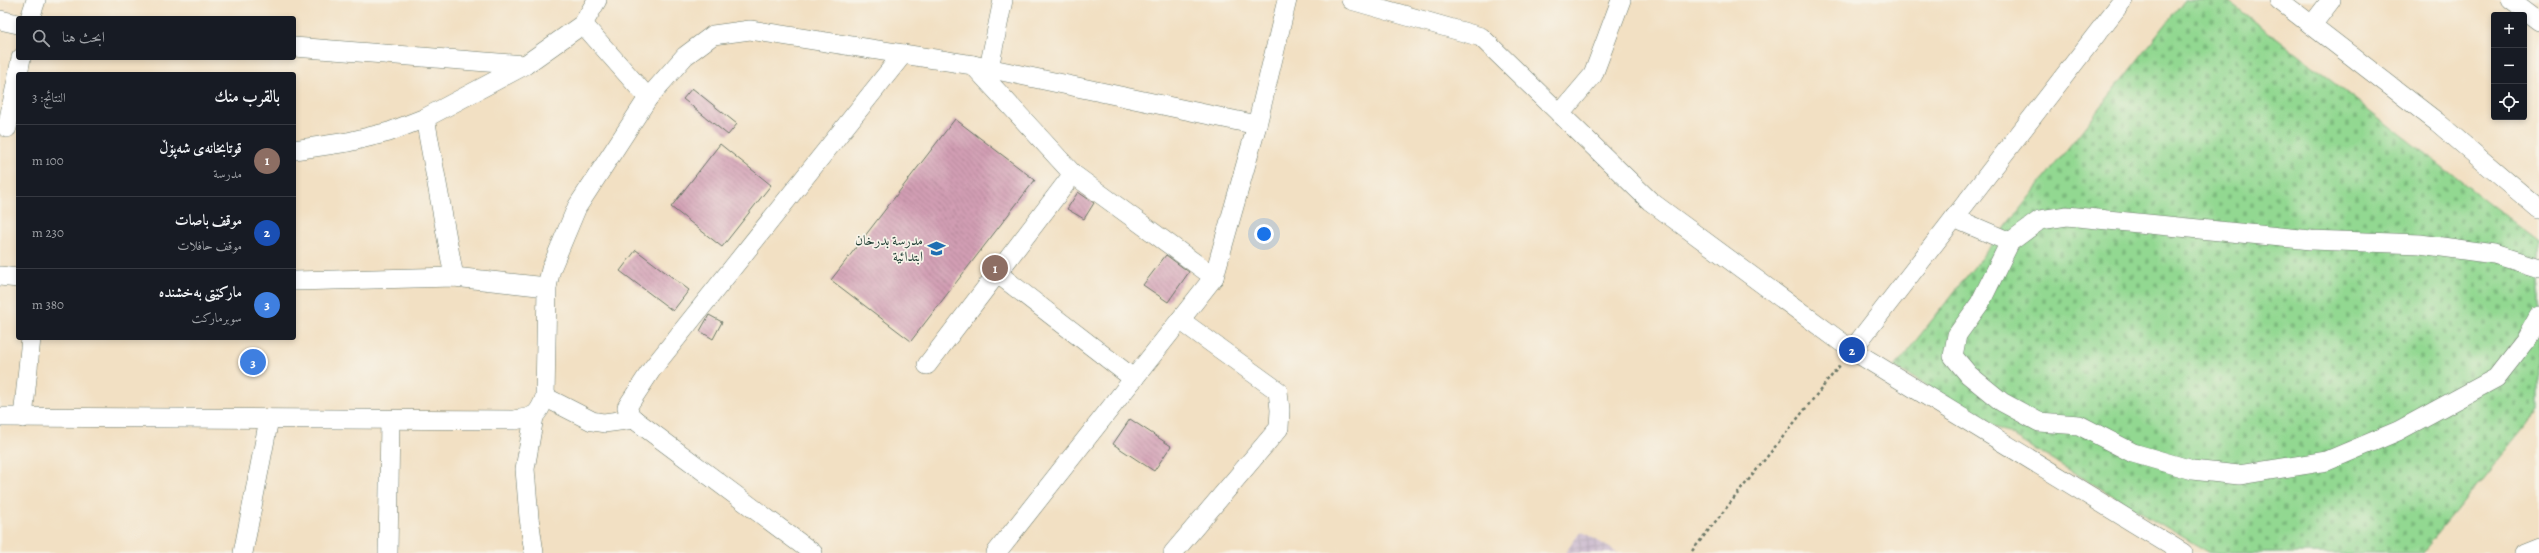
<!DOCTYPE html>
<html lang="ar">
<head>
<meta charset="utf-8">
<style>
  :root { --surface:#171b24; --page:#242831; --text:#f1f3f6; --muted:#9ea1a6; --line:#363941; --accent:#1f6fb2 }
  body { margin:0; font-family:Alegreya,Amiri,serif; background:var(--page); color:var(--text); direction:rtl }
  .controls { position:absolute; right:12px; top:12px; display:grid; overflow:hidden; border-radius:4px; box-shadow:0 2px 6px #0003 }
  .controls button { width:36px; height:36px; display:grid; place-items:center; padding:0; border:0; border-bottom:1px solid var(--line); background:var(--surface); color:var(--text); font:20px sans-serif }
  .you { position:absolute; left:1264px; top:234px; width:14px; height:14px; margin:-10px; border:3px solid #fff; border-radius:50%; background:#1a73e8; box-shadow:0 0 0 6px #1a73e833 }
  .badge { display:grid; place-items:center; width:26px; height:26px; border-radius:50%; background:var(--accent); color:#fff; font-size:13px; font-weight:700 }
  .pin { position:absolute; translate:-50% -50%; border:2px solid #fff; box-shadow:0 1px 4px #0006 }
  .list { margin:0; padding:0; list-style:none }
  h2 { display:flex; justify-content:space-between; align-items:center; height:52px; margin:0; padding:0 16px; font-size:17px }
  h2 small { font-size:13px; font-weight:400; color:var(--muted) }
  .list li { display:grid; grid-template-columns:26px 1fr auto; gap:12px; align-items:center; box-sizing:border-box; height:72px; padding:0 16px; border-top:1px solid var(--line) }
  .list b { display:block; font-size:15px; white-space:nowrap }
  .list p { margin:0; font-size:13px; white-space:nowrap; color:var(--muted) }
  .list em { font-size:13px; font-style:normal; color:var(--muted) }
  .icon { flex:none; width:22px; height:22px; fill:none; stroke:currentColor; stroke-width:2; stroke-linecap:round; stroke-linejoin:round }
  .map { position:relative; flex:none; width:2539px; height:553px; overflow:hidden; direction:ltr }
  .search { position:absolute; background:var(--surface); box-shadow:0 2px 6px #0003; left:16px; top:16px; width:280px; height:44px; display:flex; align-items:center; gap:10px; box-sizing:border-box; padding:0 14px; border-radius:4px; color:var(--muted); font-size:15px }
  .panel { position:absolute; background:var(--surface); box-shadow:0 2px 6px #0003; left:16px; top:72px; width:280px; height:268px; border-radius:4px; direction:rtl }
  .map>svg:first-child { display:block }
  .industrial { fill:url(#industrial-grid) }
  .cemetery { fill:url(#cemetery-stones); stroke:#588a62 }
  .building { fill:url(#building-back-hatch) }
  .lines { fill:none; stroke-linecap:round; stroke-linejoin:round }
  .minor-casing { stroke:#697666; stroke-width:20 }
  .path { stroke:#697666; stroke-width:2.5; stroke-dasharray:3 3; stroke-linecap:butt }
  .minor { stroke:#fff; stroke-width:19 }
  .labels { text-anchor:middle; stroke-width:3.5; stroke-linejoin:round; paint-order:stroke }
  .poi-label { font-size:14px; fill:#1f3d34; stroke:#f7f3e8; text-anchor:end }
</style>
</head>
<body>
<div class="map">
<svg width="2539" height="553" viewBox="0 0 2539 553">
  <defs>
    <pattern id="industrial-grid" width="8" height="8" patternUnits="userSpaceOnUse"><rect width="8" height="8" fill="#cebed0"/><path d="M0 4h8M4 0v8" fill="none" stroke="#b0a4b3"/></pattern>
    <pattern id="cemetery-stones" width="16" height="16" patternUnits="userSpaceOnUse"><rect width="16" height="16" fill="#92d891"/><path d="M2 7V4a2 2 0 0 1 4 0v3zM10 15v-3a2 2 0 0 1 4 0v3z" fill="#7dba7e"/></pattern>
    <pattern id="building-back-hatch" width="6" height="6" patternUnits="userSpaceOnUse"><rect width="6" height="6" fill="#d29eb4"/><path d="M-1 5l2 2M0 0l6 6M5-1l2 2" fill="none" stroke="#aa8293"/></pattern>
  </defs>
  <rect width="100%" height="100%" fill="#f7f3e8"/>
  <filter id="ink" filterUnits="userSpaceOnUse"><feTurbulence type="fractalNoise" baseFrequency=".025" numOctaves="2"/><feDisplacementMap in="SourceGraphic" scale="8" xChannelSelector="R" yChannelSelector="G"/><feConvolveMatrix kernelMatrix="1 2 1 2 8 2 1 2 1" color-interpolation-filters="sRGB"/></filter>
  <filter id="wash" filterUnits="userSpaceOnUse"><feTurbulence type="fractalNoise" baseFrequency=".012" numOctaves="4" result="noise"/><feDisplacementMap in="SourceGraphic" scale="16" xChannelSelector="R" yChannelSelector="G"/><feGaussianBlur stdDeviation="0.9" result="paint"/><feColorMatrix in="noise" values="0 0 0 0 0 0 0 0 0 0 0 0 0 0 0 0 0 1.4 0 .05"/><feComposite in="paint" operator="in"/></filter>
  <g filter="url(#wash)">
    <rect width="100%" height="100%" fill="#f2e0c3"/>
    <polygon class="industrial" points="1581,531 1618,553 1565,553"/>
    <polygon class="cemetery" points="2185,0 2227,0 2539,242 2539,410 2422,553 2210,553 1895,367"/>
    <g id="blocks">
      <g class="building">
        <polygon points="692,88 737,124 728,135 683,99"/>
        <polygon points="955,119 1035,180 911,341 831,280"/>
        <polygon points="720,144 771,185 722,247 671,207"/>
        <polygon points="1078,192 1094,203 1084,219 1067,209"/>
        <polygon points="636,250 689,290 673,311 620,271"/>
        <polygon points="1166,255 1189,272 1168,302 1143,285"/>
        <polygon points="709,315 722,322 713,339 700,331"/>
        <polygon points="1130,419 1171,446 1154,471 1113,444"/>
      </g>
    </g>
  </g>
  <g filter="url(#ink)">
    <use href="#blocks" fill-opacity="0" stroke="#697666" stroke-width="1"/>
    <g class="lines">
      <defs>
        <g id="minor">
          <polyline points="1351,0 1481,37 1650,201 1852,350 2183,553"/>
          <polyline points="2279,0 2437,122 2539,209"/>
          <polyline points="2511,0 2539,21"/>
          <polyline points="30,18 36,0"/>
          <polyline points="0,20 18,24"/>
          <polyline points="583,24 648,98"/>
          <polyline points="2312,25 2331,0"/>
          <polyline points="294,47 525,65"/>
          <polyline points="973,65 1073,174 1214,277"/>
          <polyline points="989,68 1003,0"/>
          <polyline points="18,74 21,58"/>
          <polyline points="1560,114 1593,75 1621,0"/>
          <polyline points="425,118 454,277"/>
          <polyline points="7,128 18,75"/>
          <polyline points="294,150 348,142 389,132 425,118 525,65 583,24 597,0"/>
          <polyline points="1954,218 2010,242"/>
          <polyline points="2539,268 2494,254 2420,244 2311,240 2067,216 2040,220 2010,242 1980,303 1957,335 1953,356 1969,375 2002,402 2039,422 2079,425 2133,453 2192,470 2239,475 2327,461 2398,431 2496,378 2525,341 2539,316"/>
          <polyline points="997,273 1134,379"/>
          <polyline points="0,276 18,278"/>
          <polyline points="294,281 454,277 547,287"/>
          <polyline points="1852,350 2123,0"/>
          <polyline points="927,365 1073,174"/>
          <polyline points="545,397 592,421 604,423 634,419"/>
          <path d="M0 417 514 420C534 417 538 417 545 397L547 287 551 269 577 207 648 98 685 56 713 35 750 30 973 65 1257 125"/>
          <polyline points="534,417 525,469 529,518 534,553"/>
          <polyline points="23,418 31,338"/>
          <polyline points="243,553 269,419"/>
          <polyline points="388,553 390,420"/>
          <polyline points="813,553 631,417 627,407 652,369 903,54"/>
          <polyline points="996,553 1214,277 1257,125 1287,0"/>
          <polyline points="1173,553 1279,428 1280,410 1278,391 1180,320"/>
          <polyline points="2524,553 2539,547"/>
        </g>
      </defs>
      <use href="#minor" class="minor-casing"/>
      <polyline class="path" points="1692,551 1841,364"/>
      <use href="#minor" class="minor"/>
    </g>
  </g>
  <defs>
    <symbol id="school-bare" viewBox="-9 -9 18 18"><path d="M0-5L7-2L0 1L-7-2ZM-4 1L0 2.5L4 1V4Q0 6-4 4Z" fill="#1f6fb2" stroke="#f7f3e8" stroke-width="2.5" paint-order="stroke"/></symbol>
  </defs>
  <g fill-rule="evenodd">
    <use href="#school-bare" x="924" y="236" width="25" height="25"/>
  </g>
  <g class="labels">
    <g class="poi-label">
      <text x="923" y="245">مدرسة بدرخان<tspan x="923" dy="16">ابتدائية</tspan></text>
    </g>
  </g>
</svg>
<div class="controls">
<button>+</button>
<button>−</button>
<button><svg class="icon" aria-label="locate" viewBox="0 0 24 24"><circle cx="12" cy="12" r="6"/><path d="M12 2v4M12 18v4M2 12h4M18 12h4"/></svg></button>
</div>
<div class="you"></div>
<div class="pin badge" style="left:995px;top:268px;background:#8d6e63">1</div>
<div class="pin badge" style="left:1852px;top:350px;background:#1a4fb4">2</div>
<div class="pin badge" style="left:253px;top:362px;background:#3f7fe0">3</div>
<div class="search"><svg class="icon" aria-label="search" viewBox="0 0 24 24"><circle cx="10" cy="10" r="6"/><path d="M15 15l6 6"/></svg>ابحث هنا</div>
<section class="panel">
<h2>بالقرب منك<small>النتائج: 3</small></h2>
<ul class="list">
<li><span class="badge" style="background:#8d6e63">1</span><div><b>قوتابخانەی شەپۆڵ</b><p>مدرسة</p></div><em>100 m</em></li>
<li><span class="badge" style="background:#1a4fb4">2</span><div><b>موقف باصات</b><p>موقف حافلات</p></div><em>230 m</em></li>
<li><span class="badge" style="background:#3f7fe0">3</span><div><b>مارکێتی بەخشندە</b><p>سوبرماركت</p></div><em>380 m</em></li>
</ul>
</section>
</div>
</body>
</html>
